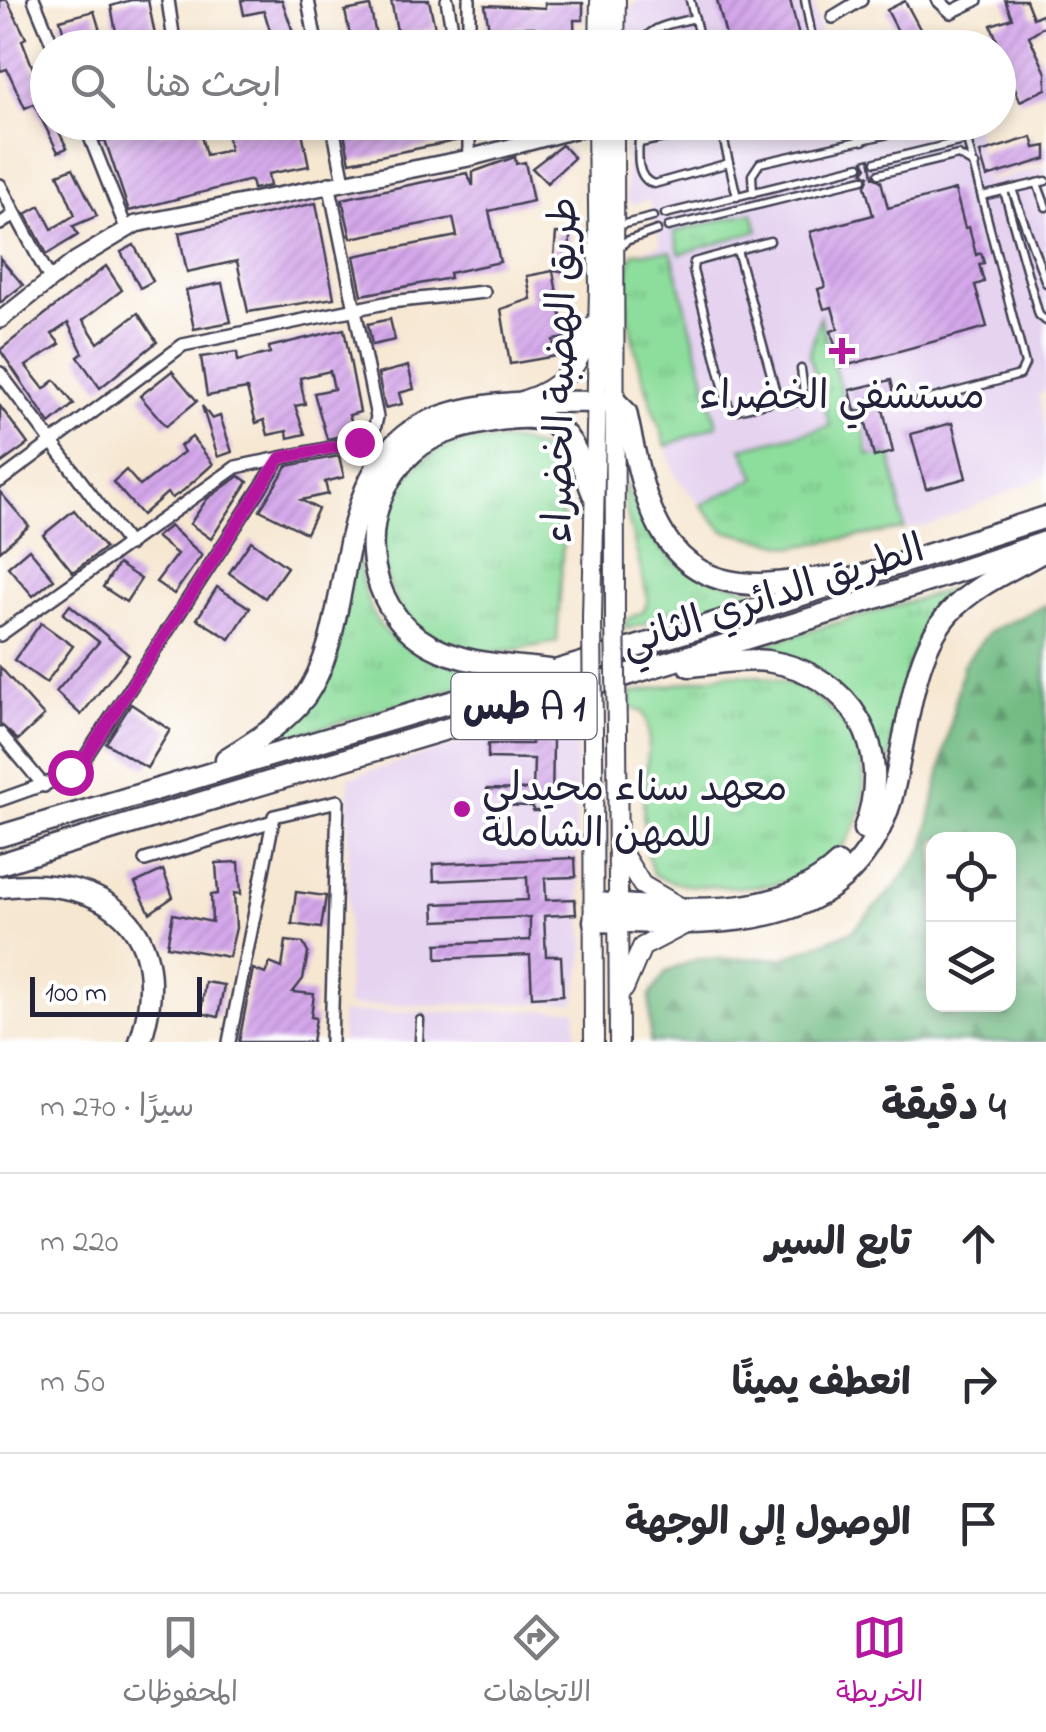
<!DOCTYPE html>
<html lang="ar">
<head>
<meta charset="utf-8">
<style>
  :root { --surface:#fff; --page:#f7f7f7; --text:#2b2b33; --muted:#7c7c81; --line:#e1e1e2; --accent:#b5179e }
  body { margin:0; font-family:"Indie Flower","Playpen Sans Arabic",sans-serif; background:var(--page); color:var(--text); direction:rtl }
  .controls { position:absolute; right:30px; bottom:30px; display:grid; overflow:hidden; border-radius:20px; box-shadow:0 5px 15px #0003 }
  .controls button { width:90px; height:90px; display:grid; place-items:center; padding:0; border:0; border-bottom:2px solid var(--line); background:var(--surface); color:var(--text); font:50px sans-serif }
  .scale { position:absolute; left:30px; bottom:25px; width:172px; box-sizing:border-box; padding-left:10px; border:5px solid #22223b; border-top:0; font-size:28px; line-height:35px; white-space:nowrap; color:#22223b; -webkit-text-stroke:8px #fff; paint-order:stroke }
  .stop { position:absolute; width:30px; height:30px; margin:-22px; border:8px solid #b5179e; border-radius:50%; background:#fff }
  .stop.end { background:#b5179e; border-color:#fff; box-shadow:0 2px 10px #0008 }
  .list { margin:0; padding:0; list-style:none }
  h2 { display:flex; justify-content:space-between; align-items:center; height:130px; margin:0; padding:0 40px; font-size:42px }
  h2 small { font-size:32px; font-weight:400; color:var(--muted) }
  .list li { display:grid; grid-template-columns:65px 1fr auto; gap:30px; align-items:center; box-sizing:border-box; height:140px; padding:0 40px; border-top:2px solid var(--line) }
  .list b { display:block; font-size:38px; white-space:nowrap }
  .list em { font-size:32px; font-style:normal; color:var(--muted) }
  .icon { flex:none; width:55px; height:55px; fill:none; stroke:currentColor; stroke-width:2; stroke-linecap:round; stroke-linejoin:round }
  .map { position:relative; flex:none; width:1046px; height:1042px; overflow:hidden; direction:ltr }
  .search { position:absolute; background:var(--surface); box-shadow:0 5px 15px #0003; left:30px; right:30px; top:30px; height:110px; display:flex; align-items:center; gap:25px; box-sizing:border-box; padding:0 35px; border-radius:55px; color:var(--muted); font-size:38px }
  .sheet { height:550px; background:var(--surface) }
  nav { display:flex; justify-content:space-around; align-items:center; box-sizing:border-box; height:140px; border-top:2px solid var(--line); background:var(--surface); font-size:28px; color:var(--muted) }
  nav a { display:grid; justify-items:center; gap:5px }
  nav .on { color:var(--accent) }
  .map>svg:first-child { display:block }
  .built { fill:#e5d3f0 }
  .grass { fill:url(#grass-tufts); stroke:#58806c; stroke-width:2.5 }
  .forest { fill:url(#forest-firs); stroke:#4a6f60; stroke-width:2.5; fill-rule:evenodd }
  .building { fill:url(#building-hatch) }
  .lines { fill:none; stroke-linecap:round; stroke-linejoin:round }
  .service-casing { stroke:#424052; stroke-width:11 }
  .minor-casing { stroke:#424052; stroke-width:16 }
  .tertiary-casing { stroke:#424052; stroke-width:20 }
  .primary-casing { stroke:#424052; stroke-width:22 }
  .trunk-casing { stroke:#424052; stroke-width:25 }
  .service { stroke:#fff; stroke-width:6 }
  .minor { stroke:#fff; stroke-width:11 }
  .tertiary { stroke:#fff; stroke-width:15 }
  .primary { stroke:#fff; stroke-width:18 }
  .trunk { stroke:#fff; stroke-width:20 }
  .primary-bridge-casing { stroke:#424052; stroke-width:22; stroke-linecap:butt }
  .primary-bridge { stroke:#fff; stroke-width:18 }
  .route { stroke:#b5179e; stroke-width:12 }
  .poi-dot { fill:#b5179e; stroke:#fff; stroke-width:4 }
  .labels { text-anchor:middle; stroke-width:8; stroke-linejoin:round; paint-order:stroke }
  .shield { fill:#fff; stroke:#646476; stroke-width:2.5 }
  .shield-label { font-size:38px; font-weight:bold; fill:#22223b }
  .street-label { font-size:40px; fill:#22223b; stroke:#fff }
  .poi-label { font-size:40px; fill:#22223b; stroke:#fff }
</style>
</head>
<body>
<div class="map">
<svg width="1046" height="1042" viewBox="0 0 1046 1042">
  <defs>
    <pattern id="grass-tufts" width="24" height="20" patternUnits="userSpaceOnUse" patternTransform="scale(2.5)"><rect width="24" height="20" fill="#8ddd9c"/><path d="M3 7l-1-3M5 7V3M7 7l1-3M15 17l-1-3M17 17v-4M19 17l1-3" fill="none" stroke="#79bd87"/></pattern>
    <pattern id="forest-firs" width="22" height="20" patternUnits="userSpaceOnUse" patternTransform="scale(2.5)"><rect width="22" height="20" fill="#72bc84"/><path d="M5 1l3.5 6h-7zM16 11l3.5 6h-7z" fill="#5d986d"/></pattern>
    <pattern id="building-hatch" width="6" height="6" patternUnits="userSpaceOnUse" patternTransform="scale(2.5)"><rect width="6" height="6" fill="#d4a7ea"/><path d="M-1 1l2-2M0 6l6-6M5 7l2-2" fill="none" stroke="#b68fca"/></pattern>
  </defs>
  <rect width="100%" height="100%" fill="#fff"/>
  <filter id="ink" filterUnits="userSpaceOnUse"><feTurbulence type="fractalNoise" baseFrequency=".01" numOctaves="2"/><feDisplacementMap in="SourceGraphic" scale="20" xChannelSelector="R" yChannelSelector="G"/><feConvolveMatrix kernelMatrix="1 2 1 2 8 2 1 2 1" color-interpolation-filters="sRGB"/></filter>
  <filter id="wash" filterUnits="userSpaceOnUse"><feTurbulence type="fractalNoise" baseFrequency=".0048" numOctaves="4" result="noise"/><feDisplacementMap in="SourceGraphic" scale="40" xChannelSelector="R" yChannelSelector="G"/><feGaussianBlur stdDeviation="2.25" result="paint"/><feColorMatrix in="noise" values="0 0 0 0 0 0 0 0 0 0 0 0 0 0 0 0 0 1.4 0 .05"/><feComposite in="paint" operator="in"/></filter>
  <g filter="url(#wash)">
    <rect width="100%" height="100%" fill="#f6e7d1"/>
    <g class="built">
      <polygon points="638,0 812,0 824,47 626,48 626,13"/>
      <polygon points="626,123 975,123 986,182 1046,166 1046,391 1038,394 1046,431 1046,476 931,525 794,547 724,531 676,477 642,370 625,269 634,253 661,245 649,200 633,204 626,199"/>
      <polygon points="577,707 576,841 585,949 575,1003 347,1006 349,778"/>
      <polygon points="576,1010 576,1042 342,1042 341,1013"/>
    </g>
    <g class="grass">
      <polygon points="753,212 758,231 680,254 674,232"/>
      <path d="M671 251 717 425 666 446C651 400 609 295 634 253Z"/>
      <polygon points="820,317 847,411 861,413 868,455 891,455 904,529 794,547 724,531 701,505 756,478 742,448 830,426 809,355"/>
      <path d="M516 441C531 445 548 449 555 464 570 499 559 601 557 642 523 648 485 658 450 646 357 613 363 473 455 444 473 438 497 441 516 441Z"/>
      <path d="M624 481C660 569 677 568 764 593L625 629 626 620 644 611 648 599 624 501Z"/>
      <path d="M357 543C366 651 402 649 494 676L273 742C338 687 340 622 357 543Z"/>
      <path d="M970 584C957 596 942 608 930 622 898 661 893 752 883 802L847 699 738 652Z"/>
      <path d="M727 674C906 673 911 892 735 887 705 886 680 889 653 874 644 847 642 817 644 789 645 765 655 733 643 712L630 707 631 693Z"/>
    </g>
    <path class="forest" d="M1046 605V1042H650V996L666 972 697 959 784 958 852 931 896 886 924 848 963 665 990 631ZM934 839H1008V1004H934Z"/>
    <g id="blocks">
      <g class="building">
        <polygon points="0,0 7,0 26,38 22,40 34,71 39,68 48,86 48,122 54,122 67,148 58,152 34,104 25,108 7,69 0,71"/>
        <polygon points="131,0 148,0 155,35 141,38 144,48 119,48 111,6"/>
        <polygon points="241,0 282,0 295,38 274,44 264,11 244,15"/>
        <polygon points="391,0 429,0 435,28 398,36"/>
        <polygon points="717,0 790,0 802,48 729,48"/>
        <polygon points="1005,0 1026,0 1033,18 1042,14 1046,25 1029,36 1046,73 1046,89 1020,101 991,25 1012,18"/>
        <polygon points="905,1 920,29 902,39 887,10"/>
        <polygon points="545,3 583,3 583,20 574,20 575,48 533,48 534,27 513,27 513,48 492,48 485,5 545,8"/>
        <polygon points="370,6 377,40 352,45 345,11"/>
        <polygon points="94,11 104,44 68,48 60,20"/>
        <polygon points="94,122 156,122 158,134 198,124 206,155 230,150 225,122 300,122 309,166 268,174 270,186 253,189 251,180 129,211 105,140 101,141"/>
        <polygon points="456,122 460,140 350,162 342,123"/>
        <polygon points="1032,137 1035,148 1046,146 1046,159 987,177 980,153"/>
        <polygon points="562,145 574,158 547,183 532,168"/>
        <polygon points="515,157 516,164 525,162 533,201 489,211 500,262 449,273 450,278 362,295 354,256 457,236 453,218 351,238 342,199 467,173 473,186 473,172"/>
        <polygon points="870,158 873,177 881,181 888,208 955,190 965,228 969,227 976,255 981,253 984,263 979,264 984,282 975,285 987,327 841,367 831,331 838,329 832,307 824,309 818,289 825,287 810,232 873,215 865,186 869,176 863,172 867,167 863,160"/>
        <polygon points="73,168 97,216 73,226 78,235 47,254 26,214 40,206 52,229 75,215 58,174"/>
        <polygon points="316,203 334,298 248,312 237,261 187,272 179,233"/>
        <polygon points="556,233 570,234 569,272 553,270"/>
        <polygon points="134,245 153,281 140,288 121,252"/>
        <polygon points="0,258 23,285 0,303"/>
        <polygon points="106,266 122,290 83,320 98,343 138,313 157,342 100,388 78,357 83,353 68,323 52,334 60,344 26,366 44,389 55,380 74,404 50,424 0,350"/>
        <polygon points="553,271 565,338 553,340 556,356 510,364 501,309 531,299 527,276"/>
        <polygon points="222,283 231,322 194,329 186,290"/>
        <polygon points="390,319 395,340 372,345 368,324"/>
        <polygon points="344,329 360,412 349,415 356,433 327,439 314,393 334,389 330,371 300,378 305,404 295,406 305,434 288,438 287,431 268,435 264,420 256,423 247,389 207,396 201,357 237,352 238,361 270,353 269,347"/>
        <polygon points="408,366 414,389 399,393 402,404 385,408 378,374"/>
        <polygon points="172,371 197,401 166,426 140,396"/>
        <polygon points="891,380 896,402 882,405 893,452 874,457 863,410 855,411 850,390"/>
        <polygon points="0,406 28,444 0,464"/>
        <polygon points="202,406 212,419 220,416 232,452 218,457"/>
        <polygon points="952,423 966,478 926,489 911,434"/>
        <polygon points="192,437 213,464 184,490 172,498 167,493 142,515 113,482 126,470 140,486 184,452 180,446"/>
        <polygon points="339,456 344,477 325,482 328,494 301,500 318,509 306,533 260,510 287,466"/>
        <polygon points="239,476 248,482 211,539 190,524 207,499"/>
        <polygon points="0,492 29,526 0,551"/>
        <polygon points="74,510 105,548 73,572 43,535"/>
        <polygon points="170,526 202,555 174,594 156,582 177,554 156,537"/>
        <polygon points="251,541 287,567 265,598 229,573"/>
        <polygon points="29,549 54,579 33,596 8,567"/>
        <polygon points="118,564 141,579 126,602 103,587"/>
        <polygon points="217,587 250,608 230,639 197,619"/>
        <polygon points="70,605 129,655 81,715 56,692 99,642 63,614"/>
        <polygon points="41,623 73,646 46,683 14,660"/>
        <polygon points="0,667 44,716 18,740 0,724"/>
        <polygon points="131,704 170,730 147,768 106,743"/>
        <polygon points="532,740 553,740 552,811 533,811 533,806 487,805 487,789 533,790 534,759 488,758 488,744 532,744"/>
        <polygon points="575,858 576,877 545,878 546,900 575,899 576,914 544,916 546,956 561,956 563,995 532,997 530,955 437,959 437,944 530,940 530,917 435,921 434,904 528,900 527,877 434,881 433,864"/>
        <polygon points="239,862 241,894 234,893 236,928 229,957 167,946 173,914 212,922 211,895 218,894 216,863"/>
        <polygon points="163,870 173,897 150,913 135,883"/>
        <polygon points="296,892 326,896 321,928 292,924"/>
        <polygon points="286,941 303,943 308,953 303,979 293,992 314,994 311,1017 316,1018 312,1042 239,1042 253,969 265,974 270,963 282,968"/>
        <polygon points="205,982 224,985 218,1017 201,1013"/>
      </g>
    </g>
  </g>
  <g filter="url(#ink)">
    <use href="#blocks" fill-opacity="0" stroke="#424052" stroke-width="2.5"/>
    <g class="lines">
      <defs>
        <g id="service">
          <polyline points="690,0 702,48"/>
          <polyline points="805,0 814,48"/>
          <path d="M640 48C647 25 673 24 695 18"/>
          <path d="M640 122C640 142 631 177 654 184L729 163"/>
          <polyline points="858,122 863,141"/>
          <polyline points="962,122 967,140"/>
          <polyline points="720,124 737,197"/>
          <polyline points="768,126 784,122"/>
          <polyline points="640,143 720,126"/>
          <polyline points="876,162 967,140 1025,364 1020,375 919,402"/>
          <polyline points="879,174 958,155 975,165"/>
          <polyline points="1037,183 1046,207"/>
          <polyline points="1012,189 1046,283"/>
          <polyline points="1004,191 1039,315 1046,321"/>
          <polyline points="753,193 752,175 760,163 942,122"/>
          <polyline points="982,196 1046,181"/>
          <polyline points="665,214 860,166"/>
          <polyline points="616,226 653,217"/>
          <polyline points="668,227 863,179"/>
          <polyline points="770,241 694,262 693,270 728,405 733,411 778,400"/>
          <polyline points="619,249 626,241 657,230"/>
          <polyline points="737,250 778,400 788,404 805,400 801,369"/>
          <polyline points="419,1042 420,1020"/>
        </g>
        <g id="minor">
          <polyline points="34,0 54,48"/>
          <polyline points="168,0 175,48"/>
          <polyline points="308,0 317,48"/>
          <polyline points="447,0 453,35 468,32"/>
          <polyline points="938,0 951,12 976,0"/>
          <polyline points="833,17 861,0"/>
          <polyline points="388,48 453,35"/>
          <polyline points="469,48 469,0"/>
          <polyline points="84,122 126,228"/>
          <polyline points="332,122 344,181"/>
          <polyline points="469,122 469,158"/>
          <polyline points="0,185 51,281"/>
          <polyline points="0,224 15,214"/>
          <polyline points="0,373 129,545"/>
          <polyline points="0,481 183,345 390,302 484,292"/>
          <polyline points="0,635 236,467 359,442 373,434 377,417 329,183"/>
          <polyline points="0,733 44,786"/>
          <polyline points="0,800 59,779 86,756 280,458"/>
          <polyline points="145,860 273,821"/>
          <polyline points="229,1042 274,816 338,801 331,1042"/>
        </g>
        <polyline id="tertiary" points="0,320 76,260 136,224 469,158 597,124"/>
        <g id="primary">
          <polyline points="599,48 600,0"/>
          <polyline points="615,48 616,0"/>
          <polyline points="614,122 615,618"/>
          <path d="M524 400C559 389 584 365 588 328"/>
          <polyline points="592,619 599,287 597,122"/>
          <polyline points="617,730 619,1042"/>
          <polyline points="593,732 594,1042"/>
          <polyline points="621,851 642,885 680,907"/>
          <polyline points="624,989 642,947 684,925"/>
        </g>
        <g id="trunk">
          <path d="M689 666C714 664 743 658 767 661 853 674 895 750 864 829"/>
          <path d="M549 670C511 665 466 665 431 646 359 607 354 503 414 451 436 431 470 425 499 420 518 417 541 415 557 427 577 442 584 472 593 494"/>
          <path d="M226 759C253 742 284 724 304 698 359 623 328 473 421 425 480 395 551 404 615 401L626 412C643 491 655 586 761 584 784 583 808 579 831 577"/>
          <polyline points="0,836 686,632 1046,517"/>
          <path d="M0 864C348 755 700 659 1046 542"/>
          <path d="M0 887C108 873 177 930 140 1042"/>
          <path d="M595 903C675 908 775 924 838 864"/>
          <path d="M594 921C711 924 848 940 891 800 897 778 900 755 905 732 913 692 921 644 950 612 974 586 1009 571 1039 554"/>
        </g>
      </defs>
      <use href="#service" class="service-casing"/>
      <use href="#minor" class="minor-casing"/>
      <use href="#tertiary" class="tertiary-casing"/>
      <use href="#primary" class="primary-casing"/>
      <use href="#trunk" class="trunk-casing"/>
      <use href="#service" class="service"/>
      <use href="#minor" class="minor"/>
      <use href="#tertiary" class="tertiary"/>
      <use href="#primary" class="primary"/>
      <use href="#trunk" class="trunk"/>
      <defs>
        <g id="primary-bridge">
          <polyline points="615,618 617,730"/>
          <polyline points="592,619 593,732"/>
        </g>
      </defs>
      <use href="#primary-bridge" class="primary-bridge-casing"/>
      <use href="#primary-bridge" class="primary-bridge"/>
    </g>
  </g>
  <g class="lines" filter="url(#ink)">
    <polyline class="route" points="70,772 86,756 280,458 359,442"/>
  </g>
  <g class="poi-dot">
    <path d="M837 336h10v10h10v10h-10v10h-10v-10h-10v-10h10z"/>
    <circle cx="462" cy="809" r="10"/>
  </g>
  <g class="labels">
    <rect class="shield" x="451.5" y="673" width="145" height="66" rx="8"/>
    <g class="shield-label">
      <text x="524" y="719">طس A 1</text>
    </g>
    <g class="street-label">
      <text transform="translate(559 370) rotate(-89)" y="14">طريق الهضبة الخضراء</text>
      <text transform="translate(772 594) rotate(-18)" y="14">الطريق الدائري الثاني</text>
    </g>
    <g class="poi-label">
      <text x="842" y="408">مستشفي الخضراء</text>
      <text x="482" y="800" text-anchor="start">معهد سناء محيدلي<tspan x="482" dy="46">للمهن الشاملة</tspan></text>
    </g>
  </g>
</svg>
<div class="controls">
<button><svg class="icon" aria-label="locate" viewBox="0 0 24 24"><circle cx="12" cy="12" r="6"/><path d="M12 2v4M12 18v4M2 12h4M18 12h4"/></svg></button>
<button><svg class="icon" aria-label="layers" viewBox="0 0 24 24"><path d="M12 4l9 5-9 5-9-5zM3 14l9 5 9-5"/></svg></button>
</div>
<div class="scale">100 m</div>
<div class="stop" style="left:70px;top:772px"></div>
<div class="stop end" style="left:359px;top:442px"></div>
<div class="search"><svg class="icon" aria-label="search" viewBox="0 0 24 24"><circle cx="10" cy="10" r="6"/><path d="M15 15l6 6"/></svg>ابحث هنا</div>
</div>
<section class="sheet">
<h2>4 دقيقة<small>سيرًا · 270 m</small></h2>
<ul class="list">
<li><svg class="icon" aria-label="ahead" viewBox="0 0 24 24"><path d="M12 20V5M6 11l6-6 6 6"/></svg><div><b>تابع السير</b></div><em>220 m</em></li>
<li><svg class="icon" aria-label="right" viewBox="0 0 24 24"><path d="M7 20v-9h11M14 6l5 5-5 5"/></svg><div><b>انعطف يمينًا</b></div><em>50 m</em></li>
<li><svg class="icon" aria-label="arrive" viewBox="0 0 24 24"><path d="M6 21V4h12l-3 4 3 4H6"/></svg><div><b>الوصول إلى الوجهة</b></div></li>
</ul>
</section>
<nav>
<a class="on"><svg class="icon" aria-label="map" viewBox="0 0 24 24"><path d="M3 6l6-2 6 2 6-2v14l-6 2-6-2-6 2zM9 4v14M15 6v14"/></svg>الخريطة</a>
<a><svg class="icon" aria-label="directions" viewBox="0 0 24 24"><path d="M12 3l9 9-9 9-9-9zM9 14v-3h6M13 9l2 2-2 2"/></svg>الاتجاهات</a>
<a><svg class="icon" aria-label="saved" viewBox="0 0 24 24"><path d="M7 4h10v16l-5-4-5 4z"/></svg>المحفوظات</a>
</nav>
</body>
</html>
